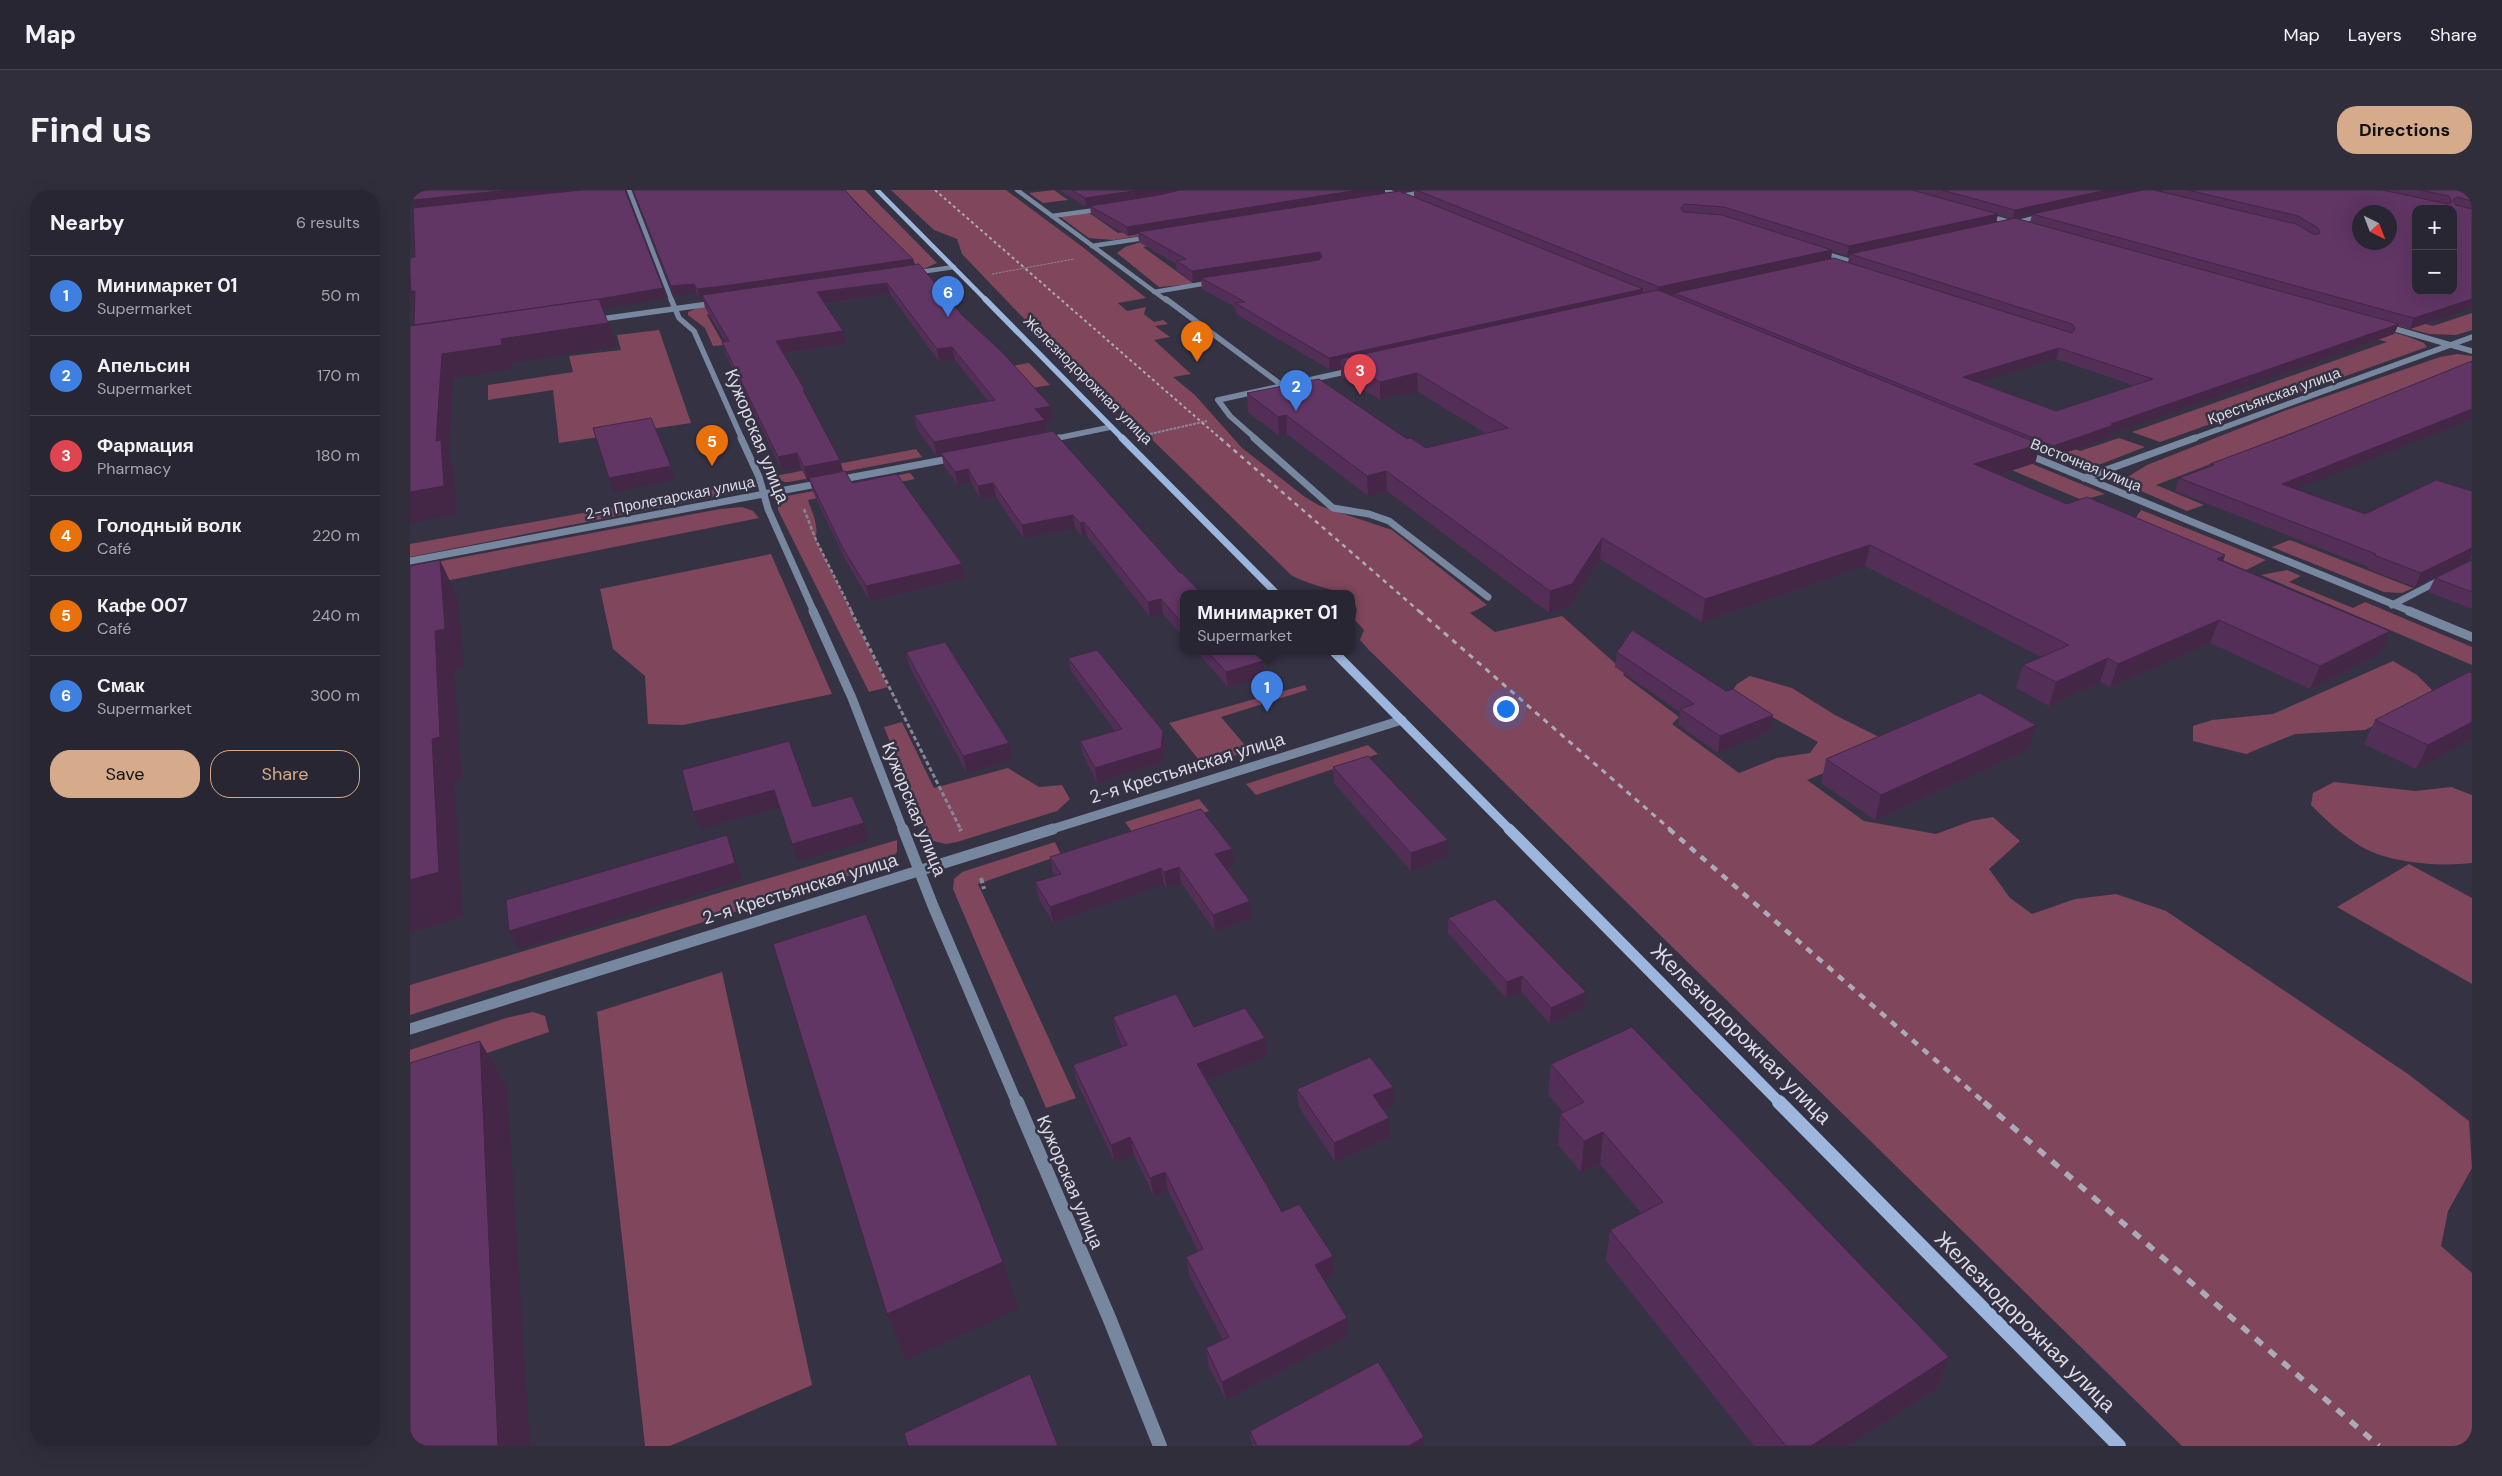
<!DOCTYPE html>
<html lang="en">
<head>
<meta charset="utf-8">
<style>
  :root { --surface:#282633; --page:#302e3b; --text:#f1f3f6; --muted:#a5a5ac; --line:#44434e; --accent:#d6ab8b }
  body { margin:0; font-family:"DM Sans",sans-serif; background:var(--page); color:var(--text) }
  .controls { position:absolute; right:15px; top:15px; display:grid; overflow:hidden; border-radius:10px; box-shadow:0 5px 20px #0002 }
  .controls button { width:45px; height:45px; display:grid; place-items:center; padding:0; border:0; border-bottom:1px solid var(--line); background:var(--surface); color:var(--text); font:25px sans-serif }
  .compass { position:absolute; left:1942px; top:15px; width:45px; height:45px; border-radius:50%; background:var(--surface); box-shadow:0 5px 20px #0002; rotate:138deg }
  .you { position:absolute; left:1095px; top:518px; width:18px; height:18px; margin:-12px; border:4px solid #fff; border-radius:50%; background:#1a73e8; box-shadow:0 0 0 8px #1a73e833 }
  .badge { display:grid; place-items:center; width:32px; height:32px; border-radius:50%; background:var(--accent); color:#fff; font-size:16px; font-weight:700 }
  .pin { position:absolute; translate:-50% -41px; filter:drop-shadow(0 1px 2px #0008) }
  .pin::after { content:''; position:absolute; top:26px; width:18px; height:15px; background:inherit; clip-path:polygon(0 0,100% 0,50% 100%) }
  .popup { position:absolute; left:770px; top:400px; width:175px; height:65px; box-sizing:border-box; display:grid; place-content:center; border-radius:10px; background:var(--surface); filter:drop-shadow(0 1px 4px #0005); font-size:16px; white-space:nowrap; color:var(--muted) }
  .popup b { font-size:19px; color:var(--text) }
  .popup::after { content:''; position:absolute; left:50%; top:100%; margin-left:-10px; border:10px solid transparent; border-top-color:var(--surface) }
  .list { margin:0; padding:0; list-style:none }
  h2 { display:flex; justify-content:space-between; align-items:center; height:65px; margin:0; padding:0 20px; font-size:21px }
  h2 small { font-size:16px; font-weight:400; color:var(--muted) }
  .list li { display:grid; grid-template-columns:32px 1fr auto; gap:15px; align-items:center; box-sizing:border-box; height:80px; padding:0 20px; border-top:1px solid var(--line) }
  .list b { display:block; font-size:19px; white-space:nowrap }
  .list p { margin:0; font-size:16px; white-space:nowrap; color:var(--muted) }
  .list em { font-size:16px; font-style:normal; color:var(--muted) }
  .actions { display:flex; gap:10px; padding:15px 20px }
  .actions a { flex:1; padding:11px 0; border:1px solid var(--accent); border-radius:20px; text-align:center; font-size:18px; color:var(--accent) }
  .actions .main { background:var(--accent); color:#111 }
  .map { position:relative; flex:none; width:2062px; height:1256px; overflow:hidden; border-radius:20px }
  header { display:flex; align-items:center; gap:30px; box-sizing:border-box; height:70px; padding:0 25px; background:var(--surface); border-bottom:1px solid var(--line) }
  header strong { font-size:24px }
  nav { display:flex; gap:28px; margin-inline-start:auto; font-size:18px }
  .intro { display:flex; align-items:center; justify-content:space-between; box-sizing:border-box; height:120px; padding:0 30px }
  h1 { margin:0; font-size:35px }
  .button { padding:12px 22px; border-radius:20px; background:var(--accent); color:#111; font-size:18px; font-weight:700 }
  main { display:flex; gap:30px; padding:0 30px }
  aside { flex:1; background:var(--surface); border-radius:20px; box-shadow:0 5px 20px #0002 }
  .map>svg:first-child { display:block }
  .green { fill:#80465c }
  .lines { fill:none; stroke-linecap:round; stroke-linejoin:round }
  .path-far4 { stroke:#888694; stroke-width:1; stroke-dasharray:2.5 1; stroke-linecap:butt }
  .path-far3 { stroke:#888694; stroke-width:2; stroke-dasharray:3 1; stroke-linecap:butt }
  .path-far2 { stroke:#888694; stroke-width:2.5; stroke-dasharray:4 2; stroke-linecap:butt }
  .path-far1 { stroke:#888694; stroke-width:3; stroke-dasharray:4.5 2.5; stroke-linecap:butt }
  .path { stroke:#888694; stroke-width:4; stroke-dasharray:5.5 3; stroke-linecap:butt }
  .service-far2 { stroke:#7887a0; stroke-width:4.5 }
  .service-far1 { stroke:#7887a0; stroke-width:5.5 }
  .service { stroke:#7887a0; stroke-width:7 }
  .minor-far5 { stroke:#7887a0; stroke-width:4.5 }
  .minor-far4 { stroke:#7887a0; stroke-width:5.5 }
  .minor-far3 { stroke:#7887a0; stroke-width:7 }
  .minor-far2 { stroke:#7887a0; stroke-width:9 }
  .minor-far1 { stroke:#7887a0; stroke-width:11 }
  .minor { stroke:#7887a0; stroke-width:14 }
  .tertiary-far3 { stroke:#7887a0; stroke-width:4.5 }
  .tertiary-far2 { stroke:#7887a0; stroke-width:5.5 }
  .tertiary-far1 { stroke:#7887a0; stroke-width:7 }
  .tertiary { stroke:#7887a0; stroke-width:9 }
  .secondary-far5 { stroke:#9db6dd; stroke-width:4.5 }
  .secondary-far4 { stroke:#9db6dd; stroke-width:5.5 }
  .secondary-far3 { stroke:#9db6dd; stroke-width:7 }
  .secondary-far2 { stroke:#9db6dd; stroke-width:9 }
  .secondary-far1 { stroke:#9db6dd; stroke-width:11 }
  .secondary { stroke:#9db6dd; stroke-width:14 }
  .rail-far4 { stroke:#acaab7; stroke-width:2; stroke-dasharray:3 3; stroke-linecap:butt }
  .rail-far3 { stroke:#acaab7; stroke-width:2.5; stroke-dasharray:4.5 4.5; stroke-linecap:butt }
  .rail-far2 { stroke:#acaab7; stroke-width:3; stroke-dasharray:5.5 5.5; stroke-linecap:butt }
  .rail-far1 { stroke:#acaab7; stroke-width:4.5; stroke-dasharray:7 7; stroke-linecap:butt }
  .rail { stroke:#acaab7; stroke-width:5.5; stroke-dasharray:9 9; stroke-linecap:butt }
  .wall { fill:#532e57; fill-rule:evenodd }
  .shaded-wall { fill:#442647 }
  .building { fill:#613665; stroke:#442647; fill-rule:evenodd }
  .labels { text-anchor:middle; stroke-width:5; stroke-linejoin:round; paint-order:stroke }
  .far-street-label { font-size:15px; fill:#dbdae5; stroke:#353244 }
  .street-label { font-size:18px; fill:#dbdae5; stroke:#353244 }
  .near-street-label { font-size:21px; fill:#dbdae5; stroke:#353244 }
</style>
</head>
<body>
<header>
<strong>Map</strong>
<nav><a>Map</a><a>Layers</a><a>Share</a></nav>
</header>
<div class="intro"><h1>Find us</h1><a class="button">Directions</a></div>
<main>
<aside>
<h2>Nearby<small>6 results</small></h2>
<ul class="list">
<li><span class="badge" style="background:#3f7fe0">1</span><div><b>Минимаркет 01</b><p>Supermarket</p></div><em>50 m</em></li>
<li><span class="badge" style="background:#3f7fe0">2</span><div><b>Апельсин</b><p>Supermarket</p></div><em>170 m</em></li>
<li><span class="badge" style="background:#e0444e">3</span><div><b>Фармация</b><p>Pharmacy</p></div><em>180 m</em></li>
<li><span class="badge" style="background:#e8710a">4</span><div><b>Голодный волк</b><p>Café</p></div><em>220 m</em></li>
<li><span class="badge" style="background:#e8710a">5</span><div><b>Кафе 007</b><p>Café</p></div><em>240 m</em></li>
<li><span class="badge" style="background:#3f7fe0">6</span><div><b>Смак</b><p>Supermarket</p></div><em>300 m</em></li>
</ul>
<div class="actions"><a class="main">Save</a><a>Share</a></div>
</aside>
<div class="map">
<svg width="2062" height="1256" viewBox="0 0 2062 1256">
  <rect width="100%" height="100%" fill="#353244"/>
  <g class="green">
    <polygon points="435,0 455,0 527,73 511,80"/>
    <path d="M481 0H596L674 58 736 108 708 113 717 121 736 117 734 124 744 132 753 130 758 134 745 136 760 147 744 150 781 184 763 187 785 205 832 258 895 307 910 316 982 340 1077 415 1060 423 1085 442 1152 426 1215 482 1213 485 1269 527 1262 534 1329 583 1367 568 1400 563 1408 552 1320 504 1327 494 1340 486 1382 498 1425 525 1483 554 1397 590 1454 631 1526 644 1561 631 1583 627 1610 651 1579 679 1600 708 1622 724 1665 709 1706 704 1756 721 1998 884 2059 931 2062 978 2038 1021 2031 1056 2062 1083V1256H1772L959 460 950 450 954 440 945 430 947 420 941 403C928 403 893 392 881 385L723 231 619 134 552 64 547 49 524 40Z"/>
    <polygon points="644,0 658,10 633,13 619,3"/>
    <polygon points="949,4 960,8 704,50 679,48 649,26 678,22 708,43"/>
    <polygon points="975,17 733,57 784,94 749,97 707,63 715,57 731,52"/>
    <polygon points="1753,77 1999,147 2014,153 2017,157 1750,252 1722,242 1977,152 1728,82"/>
    <polygon points="511,85 301,122 297,125 314,155 303,156 295,138 278,125 278,122 290,117"/>
    <polygon points="1908,106 2023,136 2062,123 2062,140 2046,145 2019,144 1894,110"/>
    <polygon points="1299,116 1670,261 1709,248 1735,257 1686,276 1654,270 1302,128"/>
    <polygon points="249,140 281,233 149,253 143,200 78,210 78,195 163,182 159,166 211,160 207,145"/>
    <polygon points="2047,164 2062,166 2062,176 2058,175 1746,295 1794,315 1777,321 1715,294 1714,289 1737,275 1874,221 2030,167"/>
    <polygon points="619,173 640,195 622,198 602,176"/>
    <polygon points="1495,221 1695,304 1672,310 1472,225"/>
    <polygon points="506,259 512,267 379,292 374,292 365,286"/>
    <path d="M500 283 505 289 398 310C401 320 410 337 405 348L478 497 459 502 368 320 367 311 377 306Z"/>
    <polygon points="334,294 329,299 318,304 0,367 0,354"/>
    <polygon points="332,317 343,321 349,328 0,398 0,377 310,319"/>
    <polygon points="1731,320 1856,370 1836,380 1723,332"/>
    <polygon points="1880,350 2003,398 1992,403 1974,402 1862,357"/>
    <polygon points="361,364 422,504 273,535 238,534 235,486 203,459 190,399"/>
    <polygon points="1877,380 1891,386 1879,392 1943,418 1955,412 2062,457 2062,475 1851,385"/>
    <polygon points="1983,471 2007,485 2022,500 2017,510 1955,540 1885,544 1836,564 1783,551 1783,536 1802,530 1863,524"/>
    <polygon points="895,495 897,500 811,527 840,561 793,575 759,533"/>
    <polygon points="492,532 524,598 598,578 629,597 652,595 660,609 647,621 547,652 536,654 519,650 474,537"/>
    <polygon points="958,555 968,564 846,605 836,594"/>
    <path d="M1924 592 2005 601 2041 597 2062 605V673C2030 677 1980 673 1952 657 1933 646 1917 631 1901 615L1903 603Z"/>
    <polygon points="789,609 799,621 725,646 715,632"/>
    <polygon points="487,650 487,662 476,674 0,825 0,795"/>
    <polygon points="645,652 651,665 568,694 666,908 636,918 543,699 544,689 552,682"/>
    <polygon points="1999,674 2062,708 2062,794 1927,717"/>
    <polygon points="312,782 402,1195 260,1256 235,1256 187,822"/>
    <polygon points="123,822 135,826 139,842 0,889 0,860 96,828"/>
  </g>
  <g class="lines">
    <polyline class="path-far4" points="582,84 664,69"/>
    <polyline class="path-far3" points="740,244 797,231"/>
    <polyline class="path-far2" points="394,319 406,350 442,422"/>
    <polyline class="path-far1" points="441,421 551,640"/>
    <g class="path">
      <polyline points="550,639 551,641"/>
      <polyline points="571,688 574,699"/>
    </g>
    <g class="service-far2">
      <polyline points="642,26 693,19"/>
      <polyline points="1410,62 1437,70"/>
      <polyline points="744,102 804,92"/>
    </g>
    <polyline class="service-far1" points="808,210 820,226 846,249"/>
    <g class="service">
      <polyline points="844,248 923,318 959,324 979,331 1078,407"/>
      <polyline points="1982,415 2034,388"/>
    </g>
    <g class="minor-far5">
      <polyline points="219,0 262,111"/>
      <polyline points="975,0 993,7"/>
      <polyline points="985,7 1026,0"/>
      <polyline points="1575,25 1607,34"/>
      <polyline points="682,56 741,47"/>
      <polyline points="503,83 544,77"/>
    </g>
    <g class="minor-far4">
      <polyline points="261,109 269,128 284,141 332,249"/>
      <polyline points="184,130 306,113"/>
      <polyline points="1975,136 2062,161"/>
      <polyline points="643,249 701,237"/>
      <polyline points="1782,249 2062,147"/>
    </g>
    <g class="minor-far3">
      <polyline points="331,248 349,287 358,319 404,422"/>
      <polyline points="637,250 649,248"/>
      <polyline points="1674,288 1785,248"/>
      <polyline points="0,371 544,268"/>
    </g>
    <g class="minor-far2">
      <polyline points="403,421 442,508 493,640"/>
      <polyline points="639,640 992,530"/>
    </g>
    <g class="minor-far1">
      <polyline points="493,639 523,716 607,913"/>
      <polyline points="0,839 643,639"/>
    </g>
    <polyline class="minor" points="607,912 700,1130 750,1256"/>
    <g class="tertiary-far3">
      <polyline points="607,0 757,111"/>
      <polyline points="1600,34 1632,26"/>
    </g>
    <g class="tertiary-far2">
      <polyline points="756,109 873,196"/>
      <polyline points="808,210 944,180"/>
    </g>
    <polyline class="tertiary-far1" points="1614,263 2002,422"/>
    <polyline class="tertiary" points="1999,421 2062,447"/>
    <polyline class="secondary-far5" points="467,0 577,111"/>
    <polyline class="secondary-far4" points="575,109 713,249"/>
    <polyline class="secondary-far3" points="712,248 866,403"/>
    <polyline class="secondary-far2" points="923,461 1100,640"/>
    <polyline class="secondary-far1" points="1099,639 1370,913"/>
    <polyline class="secondary" points="1369,912 1709,1256"/>
    <polyline class="rail-far4" points="525,0 811,249"/>
    <polyline class="rail-far3" points="810,248 1010,422"/>
    <polyline class="rail-far2" points="1009,421 1261,640"/>
    <polyline class="rail-far1" points="1259,639 1575,913"/>
    <polyline class="rail" points="1574,912 1969,1256"/>
  </g>
  <g class="wall">
    <polygon points="222,0 435,0 447,14 503,69 505,75 553,126 643,230 635,232 637,243 773,403 773,447 753,424 740,427 676,345 672,346 665,338 614,349 586,307 570,309 561,292 548,295 534,276 532,266 527,267 507,239 504,225 578,211 545,170 529,172 480,104 414,114 436,154 374,164 430,270 433,282 442,293 552,374 555,388 460,411 435,369 403,302 400,292 398,292 391,278 372,281 316,165 312,152 315,151 295,118 293,109 290,109 287,104 264,106"/>
    <path d="M649 0H975V3L988 1 985 0H1001L991 2 1004 7V0H1744L1753 2V0H2062V118L2000 139 1988 135 1984 144 1701 244V247L1640 268 1628 263 1625 273 1589 285 1657 314 1815 365 1813 371 1970 464 1900 499 1800 453 1700 497 1690 492 1639 516 1606 498 1613 475 1631 467 1455 376 1292 432 1190 369 1160 416 1139 423 977 301 958 306 877 244 869 246 838 222 837 203 997 249 1016 258 1075 243 1008 202 970 210 931 187V178L920 180 826 124 825 117 792 99 791 90 783 92 776 88V86L767 81 766 74 729 52 728 44 718 46 681 24 680 16 676 17ZM1588 25 1603 29 1586 32ZM1622 25 1620 32 1605 28ZM1422 61 1437 66 1440 65 1438 72 1421 69ZM1264 103V106L1259 104ZM1646 169 1725 196 1646 221 1568 192Z"/>
    <polygon points="2062,171 2062,229 1886,299 1955,324 2062,301 2062,369 2060,369 2005,397 1958,379 1958,377 1765,301 1769,288 1798,277 1800,274 1883,243"/>
    <polygon points="2062,370 2062,419 2018,402 2025,388"/>
    <polygon points="786,461 842,461 853,471 854,487 818,497"/>
    <polygon points="496,462 603,569 557,583 500,478"/>
    <polygon points="1207,462 1316,501 1363,525 1360,541 1308,563 1268,535 1270,522 1205,477"/>
    <polygon points="658,468 753,541 755,555 753,572 687,593 673,565 670,551 705,541 661,481"/>
    <polygon points="2062,483 2006,579 1954,554 1965,530"/>
    <polygon points="1619,559 1465,630 1411,593 1416,569"/>
    <polygon points="923,577 1038,667 1001,681 924,593"/>
    <polygon points="822,659 824,675 815,678 842,728 805,741 771,693 757,698 754,694 643,733 629,709 625,692 645,686 643,683 640,667"/>
    <polygon points="1038,728 1176,802 1174,818 1140,834 1111,802 1096,808 1038,743"/>
    <polygon points="703,827 784,837 855,848 857,866 796,890 872,1022 923,1066 924,1085 914,1090 937,1128 938,1146 816,1210 799,1177 796,1158 813,1150 779,1085 776,1067 788,1061 758,1001 744,1007 724,965 705,973 667,893 663,875 712,857 707,845"/>
    <polygon points="1141,874 1539,1167 1527,1198 1438,1256 1344,1256 1196,1071 1200,1040 1232,1024 1190,974 1171,982 1148,955 1150,924 1153,922 1138,904"/>
    <polygon points="887,899 983,915 973,920 980,947 925,972 889,917"/>
    <polygon points="840,1241 1014,1256 842,1256"/>
  </g>
  <g class="shaded-wall">
    <polygon points="99,0 187,0 7,18 3,10"/>
    <polygon points="730,0 772,0 748,6 676,17 675,8"/>
    <polygon points="948,0 975,0 975,4 728,42 728,44 718,46 717,37"/>
    <polygon points="990,0 1001,0 990,2"/>
    <polygon points="1696,0 1733,0 1603,29 1605,20"/>
    <polygon points="1588,24 1586,32 1440,64 1440,65 1437,66 1439,56"/>
    <polygon points="1422,60 1421,69 1248,107 1249,97"/>
    <polygon points="910,62 911,72 791,88 791,90 783,92 782,81"/>
    <polygon points="503,69 505,79 292,105 293,109 290,109 287,99"/>
    <polygon points="477,93 480,104 410,114 407,102"/>
    <polygon points="284,94 287,104 264,106 261,96"/>
    <polygon points="253,98 256,108 193,119 189,109"/>
    <polygon points="1233,99 1232,110 931,169 931,178 920,180 919,168"/>
    <polygon points="1,101 5,101 5,111"/>
    <polygon points="2062,109 2062,118 2000,139 2004,128"/>
    <polygon points="198,133 207,156 100,173 102,179 43,188 39,267 43,277 47,324 0,333 0,302 26,251 32,164 91,149"/>
    <polygon points="1989,134 1984,144 1701,244 1701,247 1640,268 1643,256 1701,234"/>
    <polygon points="433,141 436,154 370,164 366,151"/>
    <polygon points="542,157 545,170 529,172 527,159"/>
    <polygon points="1649,158 1646,169 1550,198 1553,187"/>
    <polygon points="1007,183 1008,202 970,210 970,192"/>
    <polygon points="641,216 643,230 635,232 637,245 531,263 532,266 527,267 524,252 625,219"/>
    <polygon points="2062,219 2062,229 1867,307 1872,294"/>
    <polygon points="876,225 877,244 869,246 868,227"/>
    <polygon points="1630,254 1625,273 1559,294 1564,274"/>
    <polygon points="387,263 391,278 372,281 368,267"/>
    <polygon points="430,270 434,285 399,288 400,292 398,292 394,277"/>
    <polygon points="261,276 265,290 204,302 199,288"/>
    <polygon points="558,279 561,292 548,295 545,282"/>
    <polygon points="976,281 977,301 958,306 957,286"/>
    <polygon points="583,293 586,307 570,309 568,296"/>
    <polygon points="663,325 665,338 614,349 612,335"/>
    <polygon points="674,332 676,345 672,346 670,333"/>
    <polygon points="1192,348 1190,369 1160,416 1139,423 1140,401"/>
    <polygon points="1460,355 1455,376 1292,432 1295,409"/>
    <polygon points="2062,358 2062,364 2060,369 2005,397 2011,383"/>
    <polygon points="1815,365 1807,386 1807,369"/>
    <polygon points="30,370 48,408 54,478 44,480 52,589 44,591 53,727 0,742 0,690 25,441"/>
    <polygon points="552,374 555,388 460,411 456,396"/>
    <polygon points="751,409 753,424 740,427 738,412"/>
    <polygon points="1809,430 1800,453 1700,497 1708,474"/>
    <polygon points="1980,441 1970,464 1900,499 1910,476"/>
    <polygon points="1698,468 1690,492 1639,516 1646,492"/>
    <polygon points="853,471 854,487 818,497 816,482"/>
    <polygon points="1363,525 1360,541 1308,563 1310,546"/>
    <polygon points="2062,532 2062,549 2006,579 2018,555"/>
    <polygon points="1626,535 1619,559 1465,630 1471,605"/>
    <polygon points="753,541 755,555 753,572 687,593 685,578"/>
    <polygon points="599,553 603,569 557,583 553,566"/>
    <polygon points="364,600 370,617 290,639 283,622"/>
    <polygon points="454,633 459,650 388,671 382,654"/>
    <polygon points="317,645 323,662 332,690 108,759 99,741"/>
    <polygon points="1038,650 1038,667 1001,681 1001,663"/>
    <polygon points="822,659 824,675 807,681 805,664"/>
    <polygon points="769,677 771,693 757,698 754,682"/>
    <polygon points="751,678 754,694 643,733 640,717"/>
    <polygon points="840,711 842,728 805,741 803,725"/>
    <polygon points="1112,786 1111,802 1096,808 1097,792"/>
    <polygon points="1176,802 1174,818 1140,834 1141,818"/>
    <polygon points="855,848 857,866 790,893 787,874"/>
    <polygon points="70,851 97,897 120,1256 88,1256"/>
    <polygon points="983,897 983,915 963,924 963,905"/>
    <polygon points="979,928 980,947 925,972 924,953"/>
    <polygon points="1193,942 1190,974 1171,982 1174,951"/>
    <polygon points="720,947 724,965 705,973 701,955"/>
    <polygon points="755,982 758,1001 744,1007 740,988"/>
    <polygon points="923,1066 924,1085 907,1093 905,1075"/>
    <polygon points="593,1072 608,1119 496,1170 477,1124"/>
    <polygon points="937,1128 938,1146 816,1210 812,1192"/>
    <polygon points="1539,1167 1527,1198 1438,1256 1401,1256"/>
    <polygon points="1014,1247 1014,1256 999,1256"/>
  </g>
  <g class="building">
    <polygon points="3,0 99,0 3,10"/>
    <polygon points="171,0 215,0 253,98 189,109 4,135 5,101 1,101 0,84 0,68 5,67 3,18"/>
    <polygon points="223,0 435,0 447,14 503,69 321,95 287,99 284,94 261,96"/>
    <polygon points="662,0 730,0 675,8"/>
    <polygon points="770,0 948,0 717,37 680,16 749,5"/>
    <polygon points="1006,0 1502,0 1588,24 1439,56 1314,17 1274,14 1271,18 1274,22 1312,25 1422,60 1249,97"/>
    <polygon points="1532,0 1696,0 1605,20"/>
    <path d="M1733 0H1744L1886 34 1905 45 1910 43 1908 38 1888 26 1778 0H1972L2038 14 2042 12 2039 6 2010 0H2062V11L2047 7 2043 10 2046 15 2062 19V109L2004 128 1622 24ZM2006 19H2043V101H2006ZM1950 22H1980V52H1950Z"/>
    <polygon points="989,1 1233,99 919,168 825,113 835,112 791,88 909,70 912,67 910,62 782,81 775,77 777,77 766,71 776,69 728,42"/>
    <path d="M1605 28 1989 134 1701 234 1704 235 1643 256 1264 103 1424 68 1662 143 1665 138 1662 134 1440 64ZM1649 158 1743 189 1646 221 1553 187Z"/>
    <polygon points="509,74 553,126 592,162 641,216 625,219 635,230 524,252 504,225 585,210 542,157 527,159 477,93 407,102 433,141 366,151 395,200 393,200 430,270 394,277 387,263 368,267 312,152 319,151 292,105"/>
    <polygon points="1248,100 1630,254 1564,274 1657,314 1677,307 1815,365 1807,369 1980,441 1910,476 1809,430 1708,474 1698,468 1646,492 1613,475 1659,455 1460,355 1295,409 1192,348 1162,394 1140,401 976,281 957,286 876,225 868,227 837,203 909,189 997,249 1001,248 1016,258 1098,238 1007,183 970,192 931,169"/>
    <polygon points="189,109 198,133 91,149 92,155 32,164 26,251 31,250 34,296 0,302 0,136"/>
    <polygon points="2062,171 2062,219 1872,294 1955,324 2026,290 2062,301 2062,358 2011,383 1964,365 1966,364 1769,288 1804,275 1800,274 1883,243"/>
    <polygon points="241,228 261,276 199,288 183,238"/>
    <polygon points="643,241 770,383 772,383 791,403 773,403 773,434 751,409 738,412 674,332 670,333 663,325 612,335 583,293 568,296 558,279 545,282 531,263"/>
    <polygon points="435,281 442,293 487,284 552,374 456,396 431,355 399,288"/>
    <polygon points="30,370 35,439 25,441 30,547 22,549 29,682 0,690 0,376"/>
    <polygon points="2062,370 2062,402 2025,388"/>
    <polygon points="1222,440 1316,501 1323,499 1363,525 1310,546 1270,519 1284,514 1207,462"/>
    <polygon points="535,452 599,553 553,566 496,462"/>
    <polygon points="687,460 753,541 751,558 685,578 670,551 712,539 658,468"/>
    <polygon points="797,461 842,461 853,471 816,482"/>
    <polygon points="2059,482 2062,483 2062,532 2018,555 1965,530"/>
    <polygon points="1570,503 1626,535 1471,605 1416,569"/>
    <polygon points="379,551 403,617 442,606 454,633 382,654 364,600 283,622 272,580"/>
    <polygon points="958,566 1038,650 1001,663 923,577"/>
    <polygon points="791,619 822,659 805,664 840,711 803,725 769,677 754,682 751,678 640,717 625,692 651,684 640,667"/>
    <polygon points="317,645 325,673 99,741 96,710"/>
    <polygon points="1085,709 1176,802 1141,818 1112,786 1097,792 1038,728"/>
    <polygon points="456,724 593,1072 477,1124 363,754"/>
    <polygon points="766,804 784,837 835,818 855,848 787,874 872,1022 889,1014 923,1066 905,1075 937,1128 812,1192 796,1158 819,1147 776,1067 793,1059 755,982 740,988 720,947 701,955 663,875 717,855 703,827"/>
    <polygon points="1222,837 1539,1167 1401,1256 1376,1256 1200,1040 1253,1012 1193,942 1174,951 1150,924 1174,912 1141,874"/>
    <polygon points="70,851 88,1256 0,1256 0,873"/>
    <polygon points="960,867 983,897 963,905 979,928 924,953 887,899"/>
    <polygon points="968,1172 1014,1247 999,1256 847,1256 840,1241"/>
    <polygon points="620,1184 648,1256 498,1256 494,1243"/>
  </g>
  <g class="labels">
    <g class="far-street-label">
      <text transform="translate(678 190) rotate(45)" y="5">Железнодорожная улица</text>
      <text transform="translate(1864 206) rotate(-20)" y="5">Крестьянская улица</text>
      <text transform="translate(1676 275) rotate(22)" y="5">Восточная улица</text>
      <text transform="translate(260 308) rotate(-11)" y="5">2-я Пролетарская улица</text>
    </g>
    <g class="street-label">
      <text transform="translate(347 246) rotate(68)" y="6">Кужорская улица</text>
      <text transform="translate(777 578) rotate(-17)" y="6">2-я Крестьянская улица</text>
      <text transform="translate(504 619) rotate(68)" y="6">Кужорская улица</text>
      <text transform="translate(390 699) rotate(-17)" y="6">2-я Крестьянская улица</text>
      <text transform="translate(660 992) rotate(67)" y="6">Кужорская улица</text>
    </g>
    <g class="near-street-label">
      <text transform="translate(1331 844) rotate(45)" y="7">Железнодорожная улица</text>
      <text transform="translate(1615 1132) rotate(45)" y="7">Железнодорожная улица</text>
    </g>
  </g>
</svg>
<div class="controls">
<button>+</button>
<button>−</button>
</div>
<svg class="compass" viewBox="-18 -18 36 36"><path d="M0-13l5 13h-10z" fill="#e53935"/><path d="M0 13l5-13h-10z" fill="#a5a5ac"/></svg>
<div class="you"></div>
<div class="pin badge" style="left:857px;top:522px;background:#3f7fe0">1</div>
<div class="popup"><b>Минимаркет 01</b>Supermarket</div>
<div class="pin badge" style="left:886px;top:221px;background:#3f7fe0">2</div>
<div class="pin badge" style="left:950px;top:205px;background:#e0444e">3</div>
<div class="pin badge" style="left:787px;top:172px;background:#e8710a">4</div>
<div class="pin badge" style="left:302px;top:276px;background:#e8710a">5</div>
<div class="pin badge" style="left:538px;top:127px;background:#3f7fe0">6</div>
</div>
</main>
</body>
</html>
